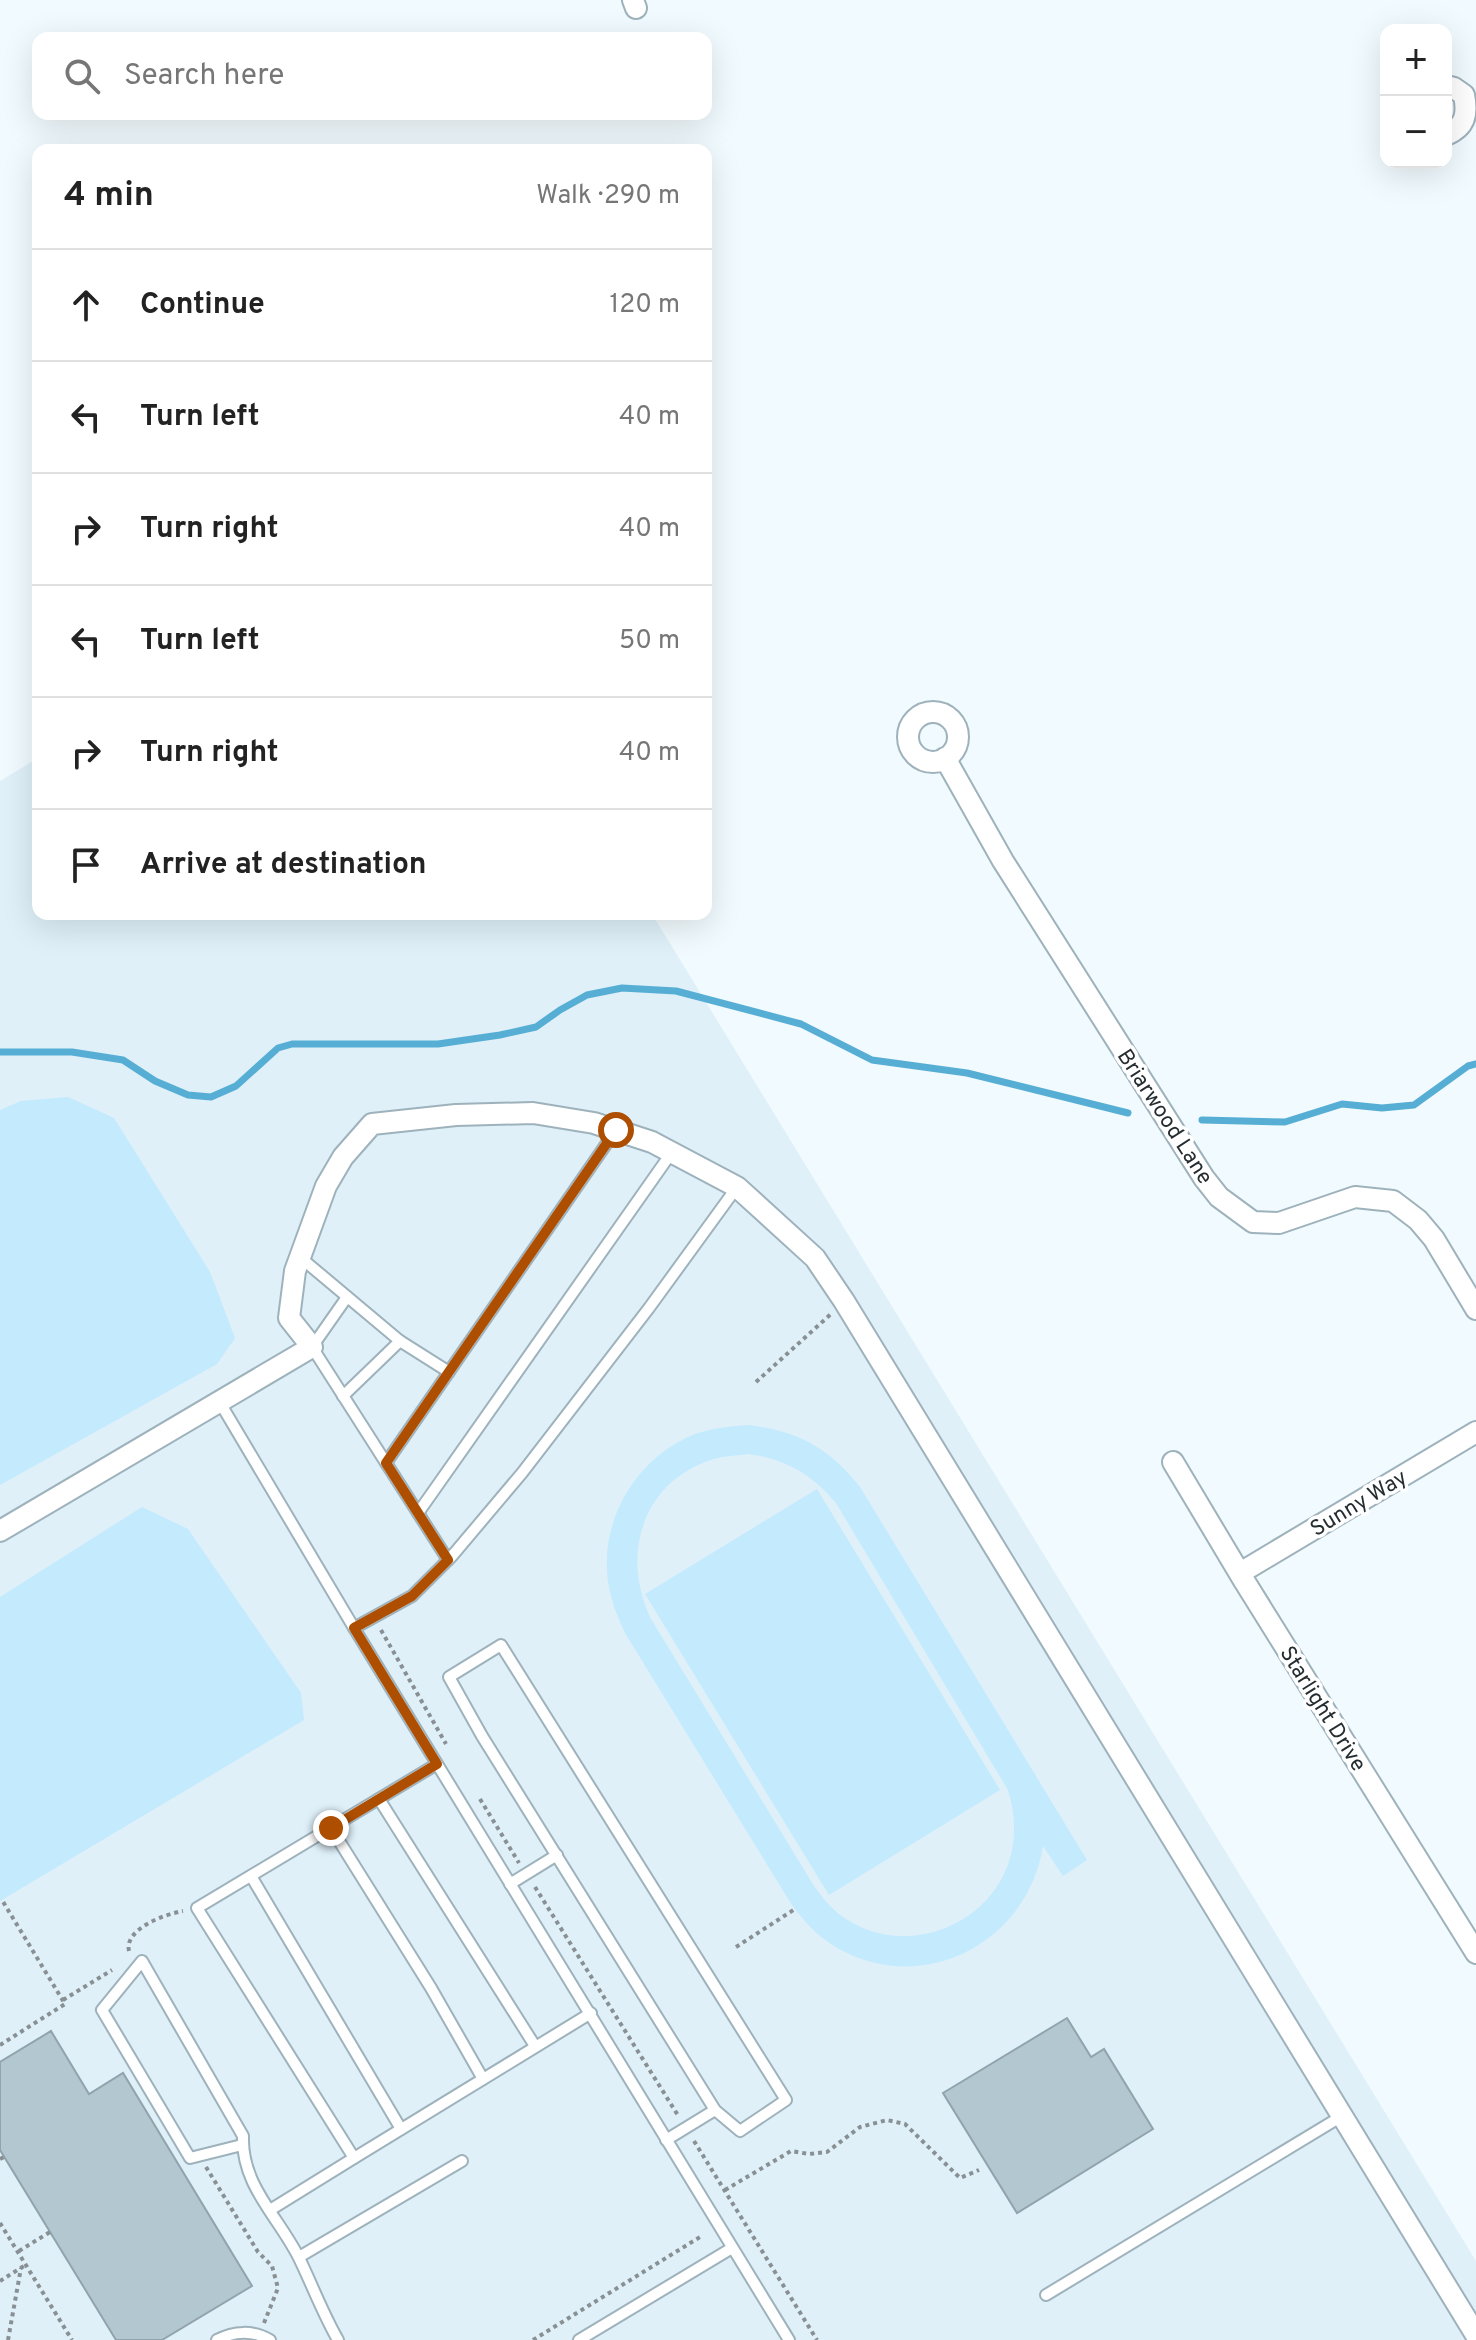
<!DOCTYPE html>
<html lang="en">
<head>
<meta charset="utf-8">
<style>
  :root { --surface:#fff; --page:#f2f2f2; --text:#222; --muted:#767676; --line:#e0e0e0 }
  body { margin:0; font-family:Overpass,sans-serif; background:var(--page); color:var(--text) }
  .controls { position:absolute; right:24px; top:24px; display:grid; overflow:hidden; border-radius:16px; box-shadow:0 8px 32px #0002 }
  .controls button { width:72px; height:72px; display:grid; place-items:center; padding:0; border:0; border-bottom:2px solid var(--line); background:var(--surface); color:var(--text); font:40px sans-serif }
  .stop { position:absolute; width:24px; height:24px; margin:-18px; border:6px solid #ad4e01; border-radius:50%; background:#fff }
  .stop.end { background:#ad4e01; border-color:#fff; box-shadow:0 2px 8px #0008 }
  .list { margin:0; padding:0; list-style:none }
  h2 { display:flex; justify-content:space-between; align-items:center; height:104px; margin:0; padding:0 32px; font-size:34px }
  h2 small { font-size:26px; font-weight:400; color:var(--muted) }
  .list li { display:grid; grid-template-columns:52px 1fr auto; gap:24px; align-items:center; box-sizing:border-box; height:112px; padding:0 32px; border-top:2px solid var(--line) }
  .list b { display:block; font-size:30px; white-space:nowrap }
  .list em { font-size:26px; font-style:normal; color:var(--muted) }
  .icon { flex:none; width:44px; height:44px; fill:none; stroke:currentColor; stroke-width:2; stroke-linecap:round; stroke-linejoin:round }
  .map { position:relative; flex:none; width:1476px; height:2340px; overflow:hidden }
  .search { position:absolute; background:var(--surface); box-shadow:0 8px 32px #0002; left:32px; top:32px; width:680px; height:88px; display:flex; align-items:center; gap:20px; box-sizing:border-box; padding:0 28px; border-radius:16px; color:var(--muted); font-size:30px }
  .panel { position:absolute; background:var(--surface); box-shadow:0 8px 32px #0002; left:32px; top:144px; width:680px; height:776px; border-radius:16px }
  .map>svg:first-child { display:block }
  .built { fill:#dff0f9 }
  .green { fill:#c3eafd; fill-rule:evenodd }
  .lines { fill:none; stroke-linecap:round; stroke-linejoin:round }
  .stream { stroke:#57aed4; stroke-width:7 }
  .building { fill:#b3c7d1; stroke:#90a4ad; stroke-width:2 }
  .service-casing { stroke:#9eb2bc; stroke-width:14 }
  .minor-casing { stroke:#9eb2bc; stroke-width:24 }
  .path { stroke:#889094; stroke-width:4; stroke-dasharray:4 4; stroke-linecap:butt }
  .service { stroke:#fff; stroke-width:10 }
  .minor { stroke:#fff; stroke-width:20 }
  .route { stroke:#ad4e01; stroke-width:10 }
  .labels { text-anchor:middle; stroke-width:7; stroke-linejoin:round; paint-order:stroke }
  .street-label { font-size:22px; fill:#252d30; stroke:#fff }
</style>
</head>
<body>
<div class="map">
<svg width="1476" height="2340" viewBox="0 0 1476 2340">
  <rect width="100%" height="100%" fill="#f1fafe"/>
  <polygon class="built" points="38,758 38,914 652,914 1476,2261 1476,2340 0,2340 0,781"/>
  <g class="green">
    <polygon points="68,1097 114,1118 210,1272 235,1338 217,1364 0,1485 0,1110 21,1101"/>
    <path d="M749 1425C799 1432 828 1447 860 1487L1087 1860 1063 1876 1043 1846C1029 1936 935 1993 849 1954 824 1943 805 1924 790 1902L625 1633C618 1618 612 1603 609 1587 597 1523 635 1458 695 1434 713 1428 731 1426 749 1425ZM748 1454C786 1459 812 1474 836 1503L1008 1790C1014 1810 1016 1829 1012 1850 997 1925 905 1961 843 1917 831 1909 822 1897 814 1886L651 1619C622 1559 639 1488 705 1462 719 1456 734 1456 748 1454Z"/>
    <polygon points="817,1489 1000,1790 829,1895 645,1594"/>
    <polygon points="142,1507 188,1529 301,1693 304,1720 0,1901 0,1597"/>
  </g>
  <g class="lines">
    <g class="stream">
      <polyline points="0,1052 72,1052 123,1060 155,1081 188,1095 211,1097 236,1086 278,1048 292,1044 438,1044 500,1035 536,1027 560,1010 587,995 622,988 676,991 801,1024 872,1060 967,1073 1128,1113"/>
      <polyline points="1202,1120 1285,1122 1342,1104 1382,1108 1414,1105 1468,1066 1476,1064"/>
    </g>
  </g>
  <g class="building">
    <polygon points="1067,2018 1091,2057 1104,2049 1153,2129 1017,2213 943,2093"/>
    <polygon points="51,2031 89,2094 123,2073 252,2286 162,2340 116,2340 0,2150 0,2062"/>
  </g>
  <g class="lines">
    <defs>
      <g id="service">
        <polyline points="301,1258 400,1341"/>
        <polyline points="347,1297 312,1347 448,1560"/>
        <polyline points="343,1396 400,1341 449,1372"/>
        <polyline points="219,1401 354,1628 789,2340"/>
        <polyline points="386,1463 616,1130"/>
        <polyline points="418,1513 672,1152"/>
        <polyline points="354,1628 412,1596 452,1556 522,1473 649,1308 737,1187"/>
        <polyline points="379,1799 535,2046"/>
        <polyline points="331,1828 431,1988 483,2079"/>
        <polyline points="251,1876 401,2129"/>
        <polyline points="510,1884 557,1855"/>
        <polyline points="666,2140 715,2110 482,1736 449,1677 501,1645 786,2100 740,2131 715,2110"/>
        <path d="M242 2145 190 2158 102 2010 142 1961 243 2136C241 2186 280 2218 300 2260 313 2287 323 2314 338 2340"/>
        <polyline points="354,2158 591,2013"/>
        <polyline points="270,2210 354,2158 197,1908 437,1764"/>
        <polyline points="299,2257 462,2161"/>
        <polyline points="1046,2295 1342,2116"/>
        <path d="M217 2340C234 2331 253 2330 270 2340"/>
        <polyline points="579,2340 732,2248"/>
      </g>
      <g id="minor">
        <polyline points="633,0 636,8"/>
        <path d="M1446 86 1454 88 1464 95C1468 115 1465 127 1446 135"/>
        <circle cx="933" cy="737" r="25"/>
        <polyline points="945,758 1003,861 1204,1178 1219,1197 1253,1222 1279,1223 1355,1197 1393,1201 1418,1220 1434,1239 1476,1309"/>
        <polyline points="1173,1462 1243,1579 1476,1953"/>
        <polyline points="0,1531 312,1347 289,1318 295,1271 326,1186 343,1157 372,1124 456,1115 533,1113 594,1123 652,1142 737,1187 815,1258 844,1301 1476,2335"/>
        <polyline points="1240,1573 1476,1432"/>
      </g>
    </defs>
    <use href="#service" class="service-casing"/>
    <use href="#minor" class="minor-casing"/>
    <g class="path">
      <polyline points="756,1382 831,1314"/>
      <polyline points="381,1630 446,1744"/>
      <polyline points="480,1799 519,1863"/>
      <polyline points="535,1887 679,2117"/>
      <polyline points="736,1947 795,1909"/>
      <path d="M129 1951C124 1929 165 1914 183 1911"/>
      <polyline points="63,2000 112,1970"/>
      <polyline points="0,2045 65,2004 2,1900"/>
      <polyline points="694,2141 817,2340"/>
      <polyline points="0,2159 4,2157"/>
      <polyline points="206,2167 258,2252 272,2266 278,2288 264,2323"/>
      <polyline points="725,2190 791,2151 809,2154 827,2152 860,2127 887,2120 905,2124 960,2178 979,2170"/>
      <polyline points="0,2223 72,2340"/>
      <polyline points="19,2251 50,2232"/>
      <polyline points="0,2281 27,2264"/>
      <polyline points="8,2340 21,2268"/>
      <polyline points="533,2340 700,2237"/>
    </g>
    <use href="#service" class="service"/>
    <use href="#minor" class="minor"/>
  </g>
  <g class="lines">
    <polyline class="route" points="331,1828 437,1764 354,1628 412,1596 448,1560 386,1463 616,1130"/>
  </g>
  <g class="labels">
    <g class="street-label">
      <text transform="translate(1166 1116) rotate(57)" y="8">Briarwood Lane</text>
      <text transform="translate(1358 1502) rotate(-31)" y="8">Sunny Way</text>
      <text transform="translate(1324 1708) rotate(58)" y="8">Starlight Drive</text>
    </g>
  </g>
</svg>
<div class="controls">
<button>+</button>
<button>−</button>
</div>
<div class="stop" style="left:616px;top:1130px"></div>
<div class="stop end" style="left:331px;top:1828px"></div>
<div class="search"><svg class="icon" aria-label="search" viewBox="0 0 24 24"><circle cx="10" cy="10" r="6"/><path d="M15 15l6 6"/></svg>Search here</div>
<section class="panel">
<h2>4 min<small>Walk · 290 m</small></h2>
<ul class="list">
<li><svg class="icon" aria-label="ahead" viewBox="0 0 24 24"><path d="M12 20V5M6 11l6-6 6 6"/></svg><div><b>Continue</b></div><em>120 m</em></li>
<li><svg class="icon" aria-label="left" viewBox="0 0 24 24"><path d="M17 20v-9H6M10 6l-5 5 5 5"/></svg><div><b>Turn left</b></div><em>40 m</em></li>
<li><svg class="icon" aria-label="right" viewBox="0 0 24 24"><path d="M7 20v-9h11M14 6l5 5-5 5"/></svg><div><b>Turn right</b></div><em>40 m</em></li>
<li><svg class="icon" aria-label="left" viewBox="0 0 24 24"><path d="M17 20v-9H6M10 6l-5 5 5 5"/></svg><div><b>Turn left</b></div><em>50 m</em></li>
<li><svg class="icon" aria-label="right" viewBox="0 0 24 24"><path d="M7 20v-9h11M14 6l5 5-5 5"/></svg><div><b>Turn right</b></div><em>40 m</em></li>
<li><svg class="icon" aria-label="arrive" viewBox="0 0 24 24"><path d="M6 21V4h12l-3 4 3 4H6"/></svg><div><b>Arrive at destination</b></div></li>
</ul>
</section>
</div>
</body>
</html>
